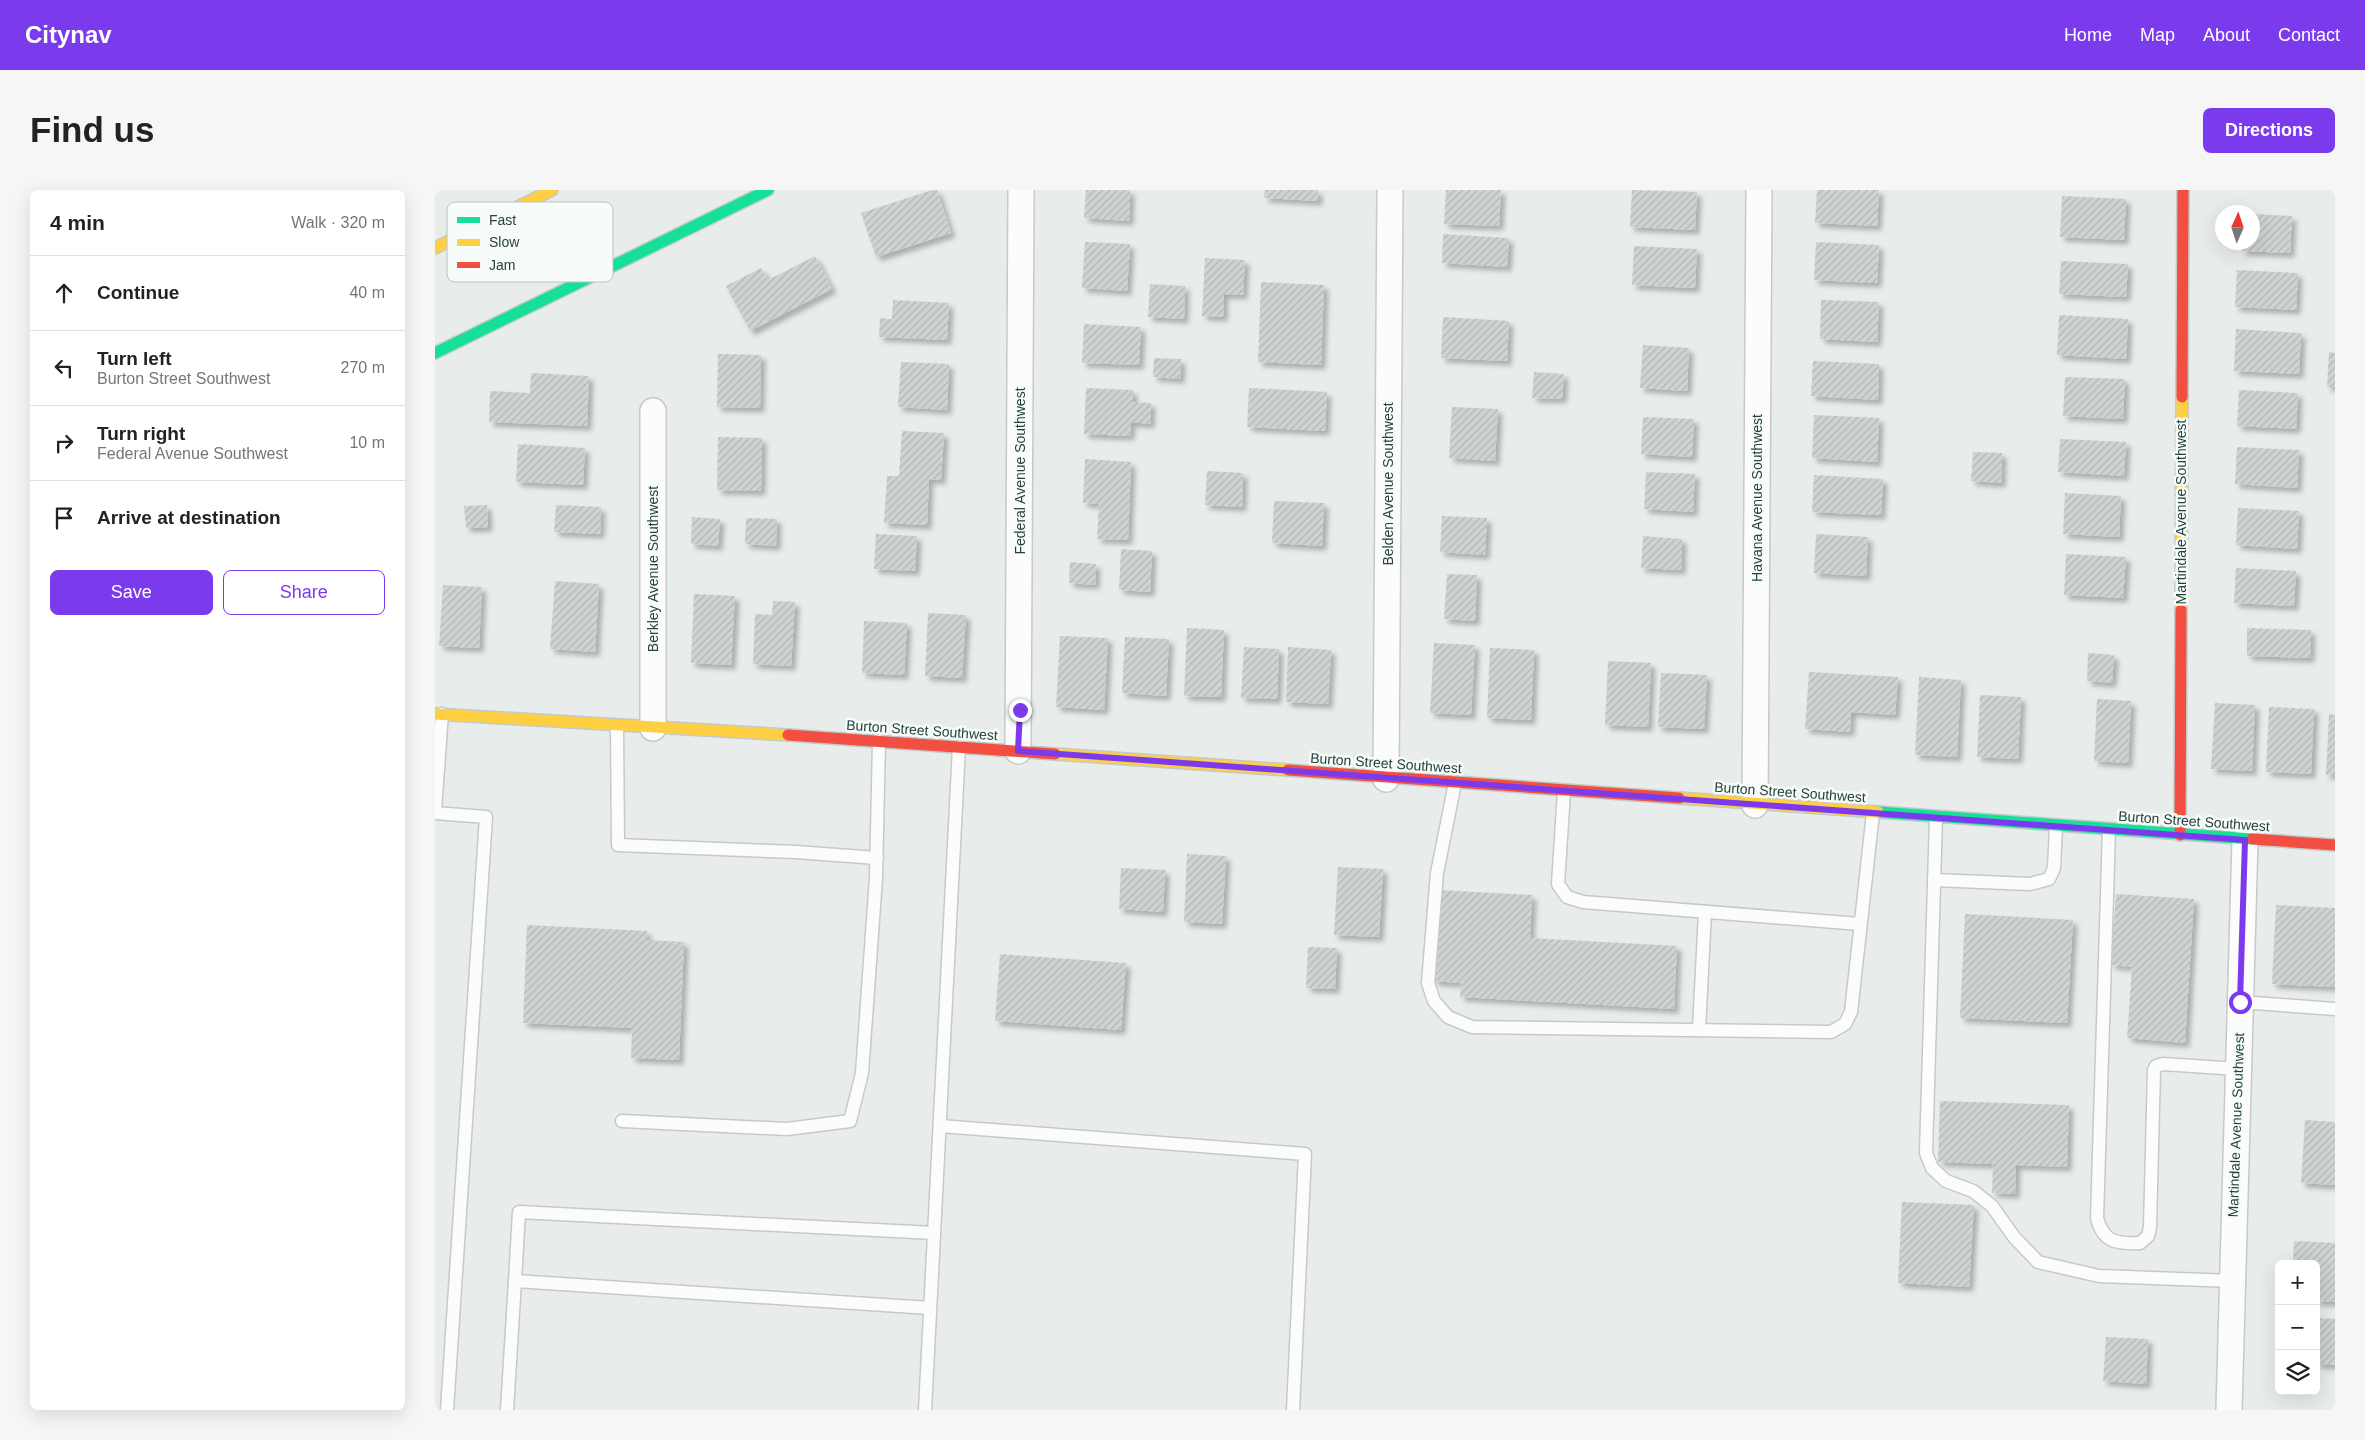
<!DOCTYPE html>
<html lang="en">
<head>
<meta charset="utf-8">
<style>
  :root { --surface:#fff; --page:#f6f6f6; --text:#222; --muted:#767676; --line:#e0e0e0; --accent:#7c3aed }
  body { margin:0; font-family:Helvetica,sans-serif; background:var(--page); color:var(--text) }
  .controls { position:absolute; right:15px; bottom:15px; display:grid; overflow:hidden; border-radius:8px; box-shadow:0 5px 20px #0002 }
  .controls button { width:45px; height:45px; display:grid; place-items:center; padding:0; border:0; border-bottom:1px solid var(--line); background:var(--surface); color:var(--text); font:25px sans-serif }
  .compass { position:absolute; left:1780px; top:15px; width:45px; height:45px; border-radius:50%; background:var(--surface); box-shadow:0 5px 20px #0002; rotate:3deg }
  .stop { position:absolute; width:15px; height:15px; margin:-11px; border:4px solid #7c3aed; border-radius:50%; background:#fff }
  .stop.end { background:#7c3aed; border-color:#fff; box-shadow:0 1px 5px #0008 }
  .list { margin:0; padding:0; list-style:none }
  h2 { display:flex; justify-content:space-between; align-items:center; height:65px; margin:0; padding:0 20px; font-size:21px }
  h2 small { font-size:16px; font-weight:400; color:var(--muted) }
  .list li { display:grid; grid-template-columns:32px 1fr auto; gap:15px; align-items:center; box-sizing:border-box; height:75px; padding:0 20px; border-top:1px solid var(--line) }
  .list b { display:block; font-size:19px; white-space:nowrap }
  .list p { margin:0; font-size:16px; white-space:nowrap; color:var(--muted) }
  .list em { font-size:16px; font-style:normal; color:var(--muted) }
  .actions { display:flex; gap:10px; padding:15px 20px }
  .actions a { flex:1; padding:11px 0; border:1px solid var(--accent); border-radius:8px; text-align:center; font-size:18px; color:var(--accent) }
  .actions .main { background:var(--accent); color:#fff }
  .icon { flex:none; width:28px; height:28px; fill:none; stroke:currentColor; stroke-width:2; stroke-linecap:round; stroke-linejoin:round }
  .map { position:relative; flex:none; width:1900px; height:1220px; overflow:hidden; border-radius:8px }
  header { display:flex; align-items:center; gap:30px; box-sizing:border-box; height:70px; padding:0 25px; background:var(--accent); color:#fff }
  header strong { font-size:24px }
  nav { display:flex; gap:28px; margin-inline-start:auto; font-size:18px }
  .intro { display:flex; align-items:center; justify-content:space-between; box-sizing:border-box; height:120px; padding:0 30px }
  h1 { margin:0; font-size:35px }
  .button { padding:12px 22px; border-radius:8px; background:var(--accent); color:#fff; font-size:18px; font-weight:700 }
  main { display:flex; gap:30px; padding:0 30px }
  aside { flex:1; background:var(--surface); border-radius:8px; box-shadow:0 5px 20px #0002 }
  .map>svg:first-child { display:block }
  .building { fill:url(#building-hatch); filter:url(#shadow) }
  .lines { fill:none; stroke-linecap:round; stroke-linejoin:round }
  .lane-casing { stroke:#c5cac8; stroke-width:15 }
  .street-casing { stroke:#c5cac8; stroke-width:28 }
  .fast-casing { stroke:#c3cbc8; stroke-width:14 }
  .slow-casing { stroke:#c3cbc8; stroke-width:14 }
  .jam-casing { stroke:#c3cbc8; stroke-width:14 }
  .lane { stroke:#fcfcfc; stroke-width:12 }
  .street { stroke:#fcfcfc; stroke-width:25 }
  .fast { stroke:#16e098; stroke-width:11 }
  .slow { stroke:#ffcf43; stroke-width:11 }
  .jam { stroke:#f24e42; stroke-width:11 }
  .route { stroke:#7c3aed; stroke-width:6 }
  .labels { text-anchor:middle; stroke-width:5; stroke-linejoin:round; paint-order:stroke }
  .street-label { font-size:14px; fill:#24423a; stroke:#f7fbf9 }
  .key { fill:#f7fbf9; stroke:#b8c4c0; stroke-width:1 }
  .key-label { font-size:14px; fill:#24423a }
</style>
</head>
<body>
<header>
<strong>Citynav</strong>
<nav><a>Home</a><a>Map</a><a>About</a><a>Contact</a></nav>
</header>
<div class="intro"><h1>Find us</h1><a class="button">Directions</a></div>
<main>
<aside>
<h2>4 min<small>Walk · 320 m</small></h2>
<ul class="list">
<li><svg class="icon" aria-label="ahead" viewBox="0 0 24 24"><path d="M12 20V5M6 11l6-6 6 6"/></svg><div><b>Continue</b></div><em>40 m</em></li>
<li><svg class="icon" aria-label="left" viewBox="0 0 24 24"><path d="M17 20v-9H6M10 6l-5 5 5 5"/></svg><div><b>Turn left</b><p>Burton Street Southwest</p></div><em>270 m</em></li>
<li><svg class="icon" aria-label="right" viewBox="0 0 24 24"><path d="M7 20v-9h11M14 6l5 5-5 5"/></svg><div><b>Turn right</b><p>Federal Avenue Southwest</p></div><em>10 m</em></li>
<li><svg class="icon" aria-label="arrive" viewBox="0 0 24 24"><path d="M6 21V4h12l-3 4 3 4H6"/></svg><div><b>Arrive at destination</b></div></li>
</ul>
<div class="actions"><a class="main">Save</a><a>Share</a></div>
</aside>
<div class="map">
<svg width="1900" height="1220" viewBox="0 0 1900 1220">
  <defs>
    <pattern id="building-hatch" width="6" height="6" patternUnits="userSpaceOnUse" patternTransform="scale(1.25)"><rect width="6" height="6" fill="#cfd4d2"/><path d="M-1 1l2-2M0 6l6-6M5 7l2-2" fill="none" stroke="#b2b7b5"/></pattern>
    <filter id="shadow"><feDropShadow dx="4.5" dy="4.5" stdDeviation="2.5" flood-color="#0004"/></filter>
  </defs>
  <rect width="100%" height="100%" fill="#e8edeb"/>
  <g class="building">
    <polygon points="497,0 502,0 516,43 441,67 426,23"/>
    <polygon points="651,0 695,0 694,31 649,28"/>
    <polygon points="830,0 883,0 883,11 829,8"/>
    <polygon points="1011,0 1066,0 1064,36 1009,34"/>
    <polygon points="1197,0 1262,2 1260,40 1195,37"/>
    <polygon points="1382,0 1444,0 1442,36 1380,33"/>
    <polygon points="1627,6 1691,9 1689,50 1625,47"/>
    <polygon points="1818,24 1857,26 1855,63 1807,61 1808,52 1818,52"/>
    <polygon points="1008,44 1074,48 1072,77 1007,73"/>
    <polygon points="650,52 695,54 692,101 647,98"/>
    <polygon points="1381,52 1444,55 1442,93 1379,90"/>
    <polygon points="1199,56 1262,59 1260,98 1197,95"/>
    <polygon points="380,66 397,99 315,141 291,96 326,78 333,90"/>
    <polygon points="770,68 810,70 808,105 789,104 788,127 767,126"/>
    <polygon points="1626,71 1693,74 1691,107 1624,104"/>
    <polygon points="1802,80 1863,83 1861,120 1800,117"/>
    <polygon points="826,92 889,95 886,175 823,172"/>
    <polygon points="715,94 750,96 749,129 713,127"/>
    <polygon points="458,110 514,113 512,150 444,147 445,128 457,129"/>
    <polygon points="1386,110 1444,112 1442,152 1385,149"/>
    <polygon points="1624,125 1693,129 1691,169 1622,165"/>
    <polygon points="1008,127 1074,131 1072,171 1006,168"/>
    <polygon points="649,134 706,137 704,175 647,173"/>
    <polygon points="1801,139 1866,143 1864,184 1799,181"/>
    <polygon points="1208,155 1254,158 1252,201 1205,198"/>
    <polygon points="1894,162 1900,163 1900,197 1892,197"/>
    <polygon points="283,164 326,165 325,218 282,217"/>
    <polygon points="719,168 746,169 745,189 718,187"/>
    <polygon points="1378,171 1444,174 1443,210 1376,206"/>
    <polygon points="466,172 514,174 512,220 463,217"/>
    <polygon points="1099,182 1129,184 1127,209 1097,208"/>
    <polygon points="96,183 154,186 152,236 54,232 55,201 95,203"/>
    <polygon points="1630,187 1690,189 1688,229 1628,226"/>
    <polygon points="651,198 698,200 697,212 716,213 715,234 696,232 695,246 649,244"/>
    <polygon points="814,198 892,202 890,241 812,237"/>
    <polygon points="1804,200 1863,203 1861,239 1802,236"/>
    <polygon points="1017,217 1063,219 1060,271 1014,268"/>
    <polygon points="1379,225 1444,228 1442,272 1377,268"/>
    <polygon points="1208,227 1259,229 1257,267 1206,264"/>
    <polygon points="467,241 509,243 506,290 494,289 492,335 449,333 452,286 464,286"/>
    <polygon points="283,247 327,248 326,301 282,300"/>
    <polygon points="1625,249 1691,252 1689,286 1623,282"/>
    <polygon points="83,254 150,258 148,295 81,292"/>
    <polygon points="1802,257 1864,260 1862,298 1800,294"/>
    <polygon points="1538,262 1567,263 1566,293 1536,291"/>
    <polygon points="650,269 696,272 693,350 662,349 664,314 648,313"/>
    <polygon points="772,281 808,283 807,317 770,315"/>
    <polygon points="1211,282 1260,284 1258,322 1209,319"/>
    <polygon points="1379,285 1448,289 1446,325 1377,322"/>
    <polygon points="1630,303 1686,306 1684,347 1628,344"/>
    <polygon points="839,311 889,313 887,356 837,353"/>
    <polygon points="52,315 53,337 31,338 29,316"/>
    <polygon points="121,315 166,317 165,344 119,342"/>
    <polygon points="1803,318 1864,321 1862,359 1801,355"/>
    <polygon points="1007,326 1052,328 1050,365 1005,362"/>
    <polygon points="257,327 285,329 283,356 256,354"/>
    <polygon points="311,328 342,329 341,356 310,354"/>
    <polygon points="441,344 482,346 480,381 439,379"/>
    <polygon points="1381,344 1433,347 1431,386 1379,383"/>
    <polygon points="1208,346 1247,349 1246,380 1206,378"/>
    <polygon points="686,359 717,361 715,402 684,400"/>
    <polygon points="1631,364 1691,367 1688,408 1629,405"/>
    <polygon points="635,372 661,374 660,395 634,393"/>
    <polygon points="1801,378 1861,381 1859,416 1799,413"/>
    <polygon points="1012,384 1042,385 1040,431 1009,429"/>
    <polygon points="120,391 164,394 160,462 115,459"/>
    <polygon points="8,395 47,397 44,458 4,456"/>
    <polygon points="259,404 300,406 296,475 256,473"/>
    <polygon points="338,411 360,412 356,476 318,474 320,424 337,425"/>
    <polygon points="493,423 531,425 527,488 490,486"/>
    <polygon points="429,431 472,433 469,485 427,483"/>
    <polygon points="752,438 789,440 786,507 749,506"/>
    <polygon points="1812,438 1876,440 1875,468 1812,466"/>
    <polygon points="625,446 673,448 669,520 621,517"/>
    <polygon points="690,447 734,449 731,506 687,503"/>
    <polygon points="999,453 1040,455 1036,525 995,523"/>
    <polygon points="809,457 844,459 842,509 806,508"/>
    <polygon points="853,457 896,460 893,514 851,512"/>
    <polygon points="1055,458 1099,460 1096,530 1052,528"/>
    <polygon points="1653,463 1679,465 1677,493 1652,491"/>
    <polygon points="1173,471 1216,473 1213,537 1170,535"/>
    <polygon points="1374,482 1463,487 1460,525 1416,522 1415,542 1370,539"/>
    <polygon points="1226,483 1272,485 1269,539 1223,537"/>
    <polygon points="1484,487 1526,490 1522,567 1480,565"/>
    <polygon points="1545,505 1586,507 1583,569 1542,567"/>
    <polygon points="1662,509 1696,511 1693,573 1659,571"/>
    <polygon points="1780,513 1820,515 1817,581 1776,579"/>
    <polygon points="1834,517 1879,519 1876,584 1831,582"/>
    <polygon points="1894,524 1900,525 1900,585 1891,585"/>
    <polygon points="752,664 791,666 787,734 749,732"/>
    <polygon points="903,677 948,679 944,747 899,745"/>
    <polygon points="686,678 730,680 728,722 684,719"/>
    <polygon points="1003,700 1097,705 1095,748 1242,756 1239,819 1025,807 1026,793 998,791"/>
    <polygon points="1681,704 1759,709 1750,853 1692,848 1697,777 1676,775"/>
    <polygon points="1841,715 1900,718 1900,797 1837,794"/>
    <polygon points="1530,724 1638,730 1632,833 1525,828"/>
    <polygon points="92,735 212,741 212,750 249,752 244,870 196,868 197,838 88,833"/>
    <polygon points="873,757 902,758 900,799 871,798"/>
    <polygon points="565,764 691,773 686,840 560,831"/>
    <polygon points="1505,911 1634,915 1632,977 1581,975 1580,1004 1557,1003 1558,974 1503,972"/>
    <polygon points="1870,930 1900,932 1900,995 1866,993"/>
    <polygon points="1467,1012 1539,1015 1534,1097 1463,1093"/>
    <polygon points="1859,1051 1900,1053 1900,1112 1881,1111 1881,1074 1858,1074"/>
    <polygon points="1881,1128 1900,1129 1900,1175 1881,1174"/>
    <polygon points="1671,1147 1713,1149 1711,1194 1668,1191"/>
  </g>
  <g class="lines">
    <defs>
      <g id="lane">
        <polyline points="182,536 183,655 361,662 442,668"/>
        <polyline points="1020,593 1002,683 993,793 999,811 1013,827 1037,837 1396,842 1410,834 1416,822 1438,623"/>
        <polyline points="1129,601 1123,694 1132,707 1148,712 1425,734"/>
        <polyline points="0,620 7,524"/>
        <polyline points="0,623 51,627 12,1220"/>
        <polyline points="1501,627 1491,963 1497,978 1511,991 1538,1001 1557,1016 1579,1047 1603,1072 1664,1086 1797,1091"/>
        <path d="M1674 640 1662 1028C1668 1053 1683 1054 1705 1053L1713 1046 1715 1037 1719 880 1721 876 1728 874 1803 879"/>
        <polyline points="1499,690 1595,694 1614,689 1619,678 1621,636"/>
        <polyline points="1805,812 1900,819"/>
        <polyline points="1264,839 1270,722"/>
        <polyline points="187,931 352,939 415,931 427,883 441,688 444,551"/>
        <polyline points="505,936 870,964 858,1220"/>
        <polyline points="80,1091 84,1022 499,1043"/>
        <polyline points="72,1220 80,1091 495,1118"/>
        <polyline points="490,1220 524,557"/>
      </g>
      <g id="street">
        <polyline points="218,538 218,221"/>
        <polyline points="583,561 586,0"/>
        <polyline points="951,589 955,0"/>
        <polyline points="1320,615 1324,0"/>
        <polyline points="1794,1220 1810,650"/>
      </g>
      <g id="fast">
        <polyline points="0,163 333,0"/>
        <polyline points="1443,622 1817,649"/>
      </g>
      <g id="slow">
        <polyline points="0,58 117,0"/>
        <polyline points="1746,420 1747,207"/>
        <polyline points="0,524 353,545"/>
        <polyline points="620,564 853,580"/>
        <polyline points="1244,608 1443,622"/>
      </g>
      <g id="jam">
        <polyline points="1747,207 1748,0"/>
        <polyline points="353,545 620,564"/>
        <polyline points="853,580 1244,608"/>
        <polyline points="1745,645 1746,420"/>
        <polyline points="1817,649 1900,655"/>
      </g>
    </defs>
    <use href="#lane" class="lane-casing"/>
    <use href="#street" class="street-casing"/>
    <use href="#fast" class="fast-casing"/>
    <use href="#slow" class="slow-casing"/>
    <use href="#jam" class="jam-casing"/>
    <use href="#lane" class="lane"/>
    <use href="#street" class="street"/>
    <use href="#fast" class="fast"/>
    <use href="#slow" class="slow"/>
    <use href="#jam" class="jam"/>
  </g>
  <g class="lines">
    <polyline class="route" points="585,520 583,561 1810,650 1805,812"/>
  </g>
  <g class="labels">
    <g class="street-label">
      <text transform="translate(585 281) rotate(-90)" y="5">Federal Avenue Southwest</text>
      <text transform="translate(953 294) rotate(-90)" y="5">Belden Avenue Southwest</text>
      <text transform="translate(1322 308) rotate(-90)" y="5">Havana Avenue Southwest</text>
      <text transform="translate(1746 322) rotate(-90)" y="5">Martindale Avenue Southwest</text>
      <text transform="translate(218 379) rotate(-90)" y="5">Berkley Avenue Southwest</text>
      <text transform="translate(487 540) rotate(4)" y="5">Burton Street Southwest</text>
      <text transform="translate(951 573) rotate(4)" y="5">Burton Street Southwest</text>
      <text transform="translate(1355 602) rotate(4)" y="5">Burton Street Southwest</text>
      <text transform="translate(1759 631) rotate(4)" y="5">Burton Street Southwest</text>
      <text transform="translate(1801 935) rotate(-88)" y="5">Martindale Avenue Southwest</text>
    </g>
  </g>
  <rect x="12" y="12" width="166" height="80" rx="8" class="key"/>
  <rect x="22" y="27" width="23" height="6" fill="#16e098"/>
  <rect x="22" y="49" width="23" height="7" fill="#ffcf43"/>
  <rect x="22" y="72" width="23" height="6" fill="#f24e42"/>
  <g class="key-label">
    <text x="54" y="35">Fast</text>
    <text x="54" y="57">Slow</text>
    <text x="54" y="80">Jam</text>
  </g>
</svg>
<div class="controls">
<button>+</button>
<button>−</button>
<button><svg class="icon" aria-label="layers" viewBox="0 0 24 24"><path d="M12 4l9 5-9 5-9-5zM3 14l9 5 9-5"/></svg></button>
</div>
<svg class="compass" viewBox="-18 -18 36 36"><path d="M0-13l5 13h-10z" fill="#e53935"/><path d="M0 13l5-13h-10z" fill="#767676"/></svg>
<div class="stop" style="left:1805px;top:812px"></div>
<div class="stop end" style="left:585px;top:520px"></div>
</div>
</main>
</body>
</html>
